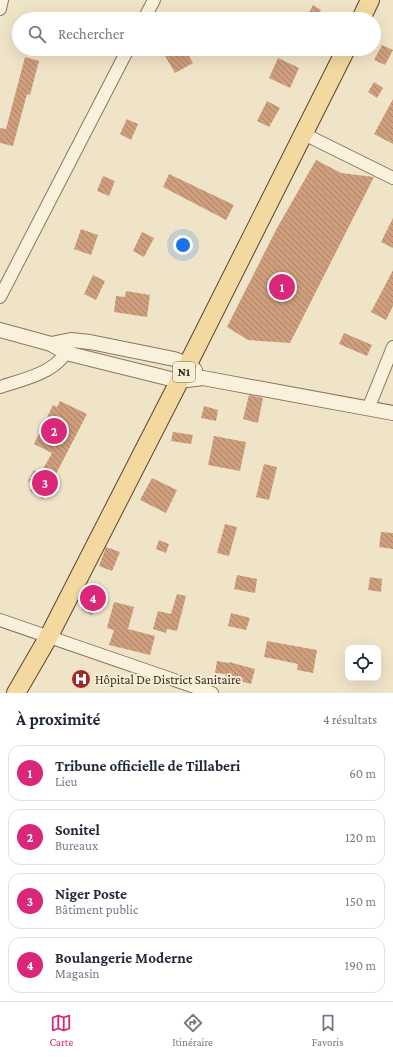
<!DOCTYPE html>
<html lang="fr">
<head>
<meta charset="utf-8">
<style>
  :root { --surface:#fff; --page:#f6f6f7; --text:#1f2937; --muted:#747a83; --line:#e0e1e3; --accent:#db2777 }
  body { margin:0; font-family:"Crimson Pro",serif; background:var(--page); color:var(--text) }
  .controls { position:absolute; right:12px; bottom:12px; display:grid; overflow:hidden; border-radius:8px; box-shadow:0 4px 16px #0002 }
  .controls button { width:36px; height:36px; display:grid; place-items:center; padding:0; border:0; border-bottom:1px solid var(--line); background:var(--surface); color:var(--text); font:20px sans-serif }
  .you { position:absolute; left:183px; top:245px; width:14px; height:14px; margin:-10px; border:3px solid #fff; border-radius:50%; background:#1a73e8; box-shadow:0 0 0 6px #1a73e833 }
  .badge { display:grid; place-items:center; width:26px; height:26px; border-radius:50%; background:var(--accent); color:#fff; font-size:13px; font-weight:700 }
  .pin { position:absolute; translate:-50% -50%; border:2px solid #fff; box-shadow:0 1px 4px #0006 }
  .list { margin:0; padding:0; list-style:none }
  h2 { display:flex; justify-content:space-between; align-items:center; height:52px; margin:0; padding:0 16px; font-size:17px }
  h2 small { font-size:13px; font-weight:400; color:var(--muted) }
  .list li { display:grid; grid-template-columns:26px 1fr auto; gap:12px; align-items:center; box-sizing:border-box; height:56px; margin:0 8px 8px; padding:0 8px; border:1px solid var(--line); border-radius:12px }
  .list b { display:block; font-size:15px; white-space:nowrap }
  .list p { margin:0; font-size:13px; white-space:nowrap; color:var(--muted) }
  .list em { font-size:13px; font-style:normal; color:var(--muted) }
  .icon { flex:none; width:22px; height:22px; fill:none; stroke:currentColor; stroke-width:2; stroke-linecap:round; stroke-linejoin:round }
  .map { position:relative; flex:none; width:393px; height:693px; overflow:hidden }
  .search { position:absolute; background:var(--surface); box-shadow:0 4px 16px #0002; left:12px; right:12px; top:12px; height:44px; display:flex; align-items:center; gap:10px; box-sizing:border-box; padding:0 14px; border-radius:22px; color:var(--muted); font-size:15px }
  .sheet { height:308px; background:var(--surface) }
  nav { display:flex; justify-content:space-around; align-items:center; box-sizing:border-box; height:56px; border-top:1px solid var(--line); background:var(--surface); font-size:11px; color:var(--muted) }
  nav a { display:grid; justify-items:center; gap:2px }
  nav .on { color:var(--accent) }
  .map>svg:first-child { display:block }
  .building { fill:url(#building-back-hatch) }
  .lines { fill:none; stroke-linecap:round; stroke-linejoin:round }
  .minor-casing { stroke:#8d765c; stroke-width:14 }
  .tertiary-casing { stroke:#8d765c; stroke-width:16 }
  .primary-casing { stroke:#5b4430; stroke-width:20 }
  .minor { stroke:#faf1dc; stroke-width:12 }
  .tertiary { stroke:#faf1dc; stroke-width:14 }
  .primary { stroke:#f3d9a0; stroke-width:18 }
  .labels { text-anchor:middle; stroke-width:4; stroke-linejoin:round; paint-order:stroke }
  .shield { fill:#f7eed8; stroke:#756857; stroke-width:1 }
  .shield-label { font-size:12px; font-weight:bold; fill:#3d2e20 }
  .poi-label { font-size:13px; fill:#3d2e20; stroke:#f7eed8; text-anchor:start }
</style>
</head>
<body>
<div class="map">
<svg width="393" height="693" viewBox="0 0 393 693">
  <defs>
    <pattern id="building-back-hatch" width="6" height="6" patternUnits="userSpaceOnUse"><rect width="6" height="6" fill="#cf9f7d"/><path d="M-1 5l2 2M0 0l6 6M5-1l2 2" fill="none" stroke="#a98266"/></pattern>
  </defs>
  <rect width="100%" height="100%" fill="#f0e4c8"/>
  <g class="building">
    <polygon points="313,5 321,10 316,19 306,19"/>
    <polygon points="382,45 393,50 385,65 374,60"/>
    <polygon points="161,49 185,49 193,63 175,73"/>
    <polygon points="25,57 39,61 30,95 27,94 13,146 0,143 0,128 6,129"/>
    <polygon points="278,58 299,68 290,88 269,78"/>
    <polygon points="374,82 383,88 377,98 368,92"/>
    <polygon points="393,99 393,144 374,134"/>
    <polygon points="267,101 280,108 269,127 257,121"/>
    <polygon points="127,119 138,124 131,140 120,134"/>
    <polygon points="316,160 341,173 374,177 290,343 248,340 227,327 277,228"/>
    <polygon points="169,174 234,205 226,220 163,187"/>
    <polygon points="103,176 115,181 109,196 97,191"/>
    <polygon points="393,218 393,248 381,242"/>
    <polygon points="81,229 98,235 91,255 74,249"/>
    <polygon points="142,232 154,238 144,257 133,251"/>
    <polygon points="393,270 393,306 386,320 371,312"/>
    <polygon points="93,275 105,281 96,300 84,294"/>
    <polygon points="126,291 150,295 147,317 114,312 116,296 125,297"/>
    <polygon points="344,333 372,345 367,356 339,344"/>
    <polygon points="249,395 263,398 258,423 243,419"/>
    <polygon points="60,401 87,414 43,499 30,491 34,484 28,481 34,470 40,474 52,453 34,444 53,405 57,407"/>
    <polygon points="204,406 218,410 216,421 201,418"/>
    <polygon points="173,432 193,435 191,444 171,441"/>
    <polygon points="214,436 246,442 240,471 208,465"/>
    <polygon points="264,464 277,467 269,500 256,497"/>
    <polygon points="152,478 177,490 166,513 140,500"/>
    <polygon points="225,524 237,527 229,556 217,553"/>
    <polygon points="381,532 393,533 393,549 379,547"/>
    <polygon points="159,540 169,544 166,553 156,549"/>
    <polygon points="106,547 120,552 112,571 99,566"/>
    <polygon points="237,575 257,579 255,593 234,589"/>
    <polygon points="370,577 382,579 381,592 368,590"/>
    <polygon points="93,586 103,590 92,615 82,610"/>
    <polygon points="177,594 186,596 177,631 167,629 166,633 153,629 158,611 171,614"/>
    <polygon points="114,602 134,607 128,629 155,636 150,655 109,645 114,630 107,628"/>
    <polygon points="231,613 250,618 246,630 228,626"/>
    <polygon points="267,641 317,650 313,673 297,670 298,664 264,657"/>
    <polygon points="217,661 229,663 229,662 255,669 251,684 225,677 226,674 215,673"/>
  </g>
  <g class="lines">
    <defs>
      <g id="minor">
        <polyline points="0,9 2,0"/>
        <polyline points="144,19 154,0"/>
        <polyline points="304,134 393,178"/>
        <polyline points="0,297 128,49"/>
        <path d="M0 387C24 379 61 372 69 345"/>
        <polyline points="368,409 393,347"/>
        <polyline points="0,620 212,693"/>
      </g>
      <g id="tertiary">
        <polyline points="0,330 51,344 66,353 179,381 203,378 393,413"/>
        <polyline points="51,344 71,340 90,342 174,359 188,364 195,370"/>
      </g>
      <g id="primary">
        <polyline points="361,19 370,0"/>
        <polyline points="16,693 49,636 188,364 346,49"/>
      </g>
    </defs>
    <use href="#minor" class="minor-casing"/>
    <use href="#tertiary" class="tertiary-casing"/>
    <use href="#primary" class="primary-casing"/>
    <use href="#minor" class="minor"/>
    <use href="#tertiary" class="tertiary"/>
    <use href="#primary" class="primary"/>
  </g>
  <defs>
    <symbol id="hospital-disc" viewBox="-11 -11 22 22"><circle r="9.5" fill="#9e2a2b" stroke="#f7eed8"/><path d="M-5-5h3v3.5h4V-5h3V5h-3V1.5h-4V5h-3Z" fill="#fff"/></symbol>
  </defs>
  <g fill-rule="evenodd">
    <use href="#hospital-disc" x="70" y="668" width="22" height="22"/>
  </g>
  <g class="labels">
    <rect class="shield" x="173" y="362" width="22" height="20" rx="3"/>
    <g class="shield-label">
      <text x="184" y="376">N1</text>
    </g>
    <g class="poi-label">
      <text x="95" y="684">Hôpital De District Sanitaire</text>
    </g>
  </g>
</svg>
<div class="controls">
<button><svg class="icon" aria-label="locate" viewBox="0 0 24 24"><circle cx="12" cy="12" r="6"/><path d="M12 2v4M12 18v4M2 12h4M18 12h4"/></svg></button>
</div>
<div class="you"></div>
<div class="pin badge" style="left:282px;top:287px">1</div>
<div class="pin badge" style="left:54px;top:431px">2</div>
<div class="pin badge" style="left:45px;top:483px">3</div>
<div class="pin badge" style="left:93px;top:598px">4</div>
<div class="search"><svg class="icon" aria-label="search" viewBox="0 0 24 24"><circle cx="10" cy="10" r="6"/><path d="M15 15l6 6"/></svg>Rechercher</div>
</div>
<section class="sheet">
<h2>À proximité<small>4 résultats</small></h2>
<ul class="list">
<li><span class="badge">1</span><div><b>Tribune officielle de Tillaberi</b><p>Lieu</p></div><em>60 m</em></li>
<li><span class="badge">2</span><div><b>Sonitel</b><p>Bureaux</p></div><em>120 m</em></li>
<li><span class="badge">3</span><div><b>Niger Poste</b><p>Bâtiment public</p></div><em>150 m</em></li>
<li><span class="badge">4</span><div><b>Boulangerie Moderne</b><p>Magasin</p></div><em>190 m</em></li>
</ul>
</section>
<nav>
<a class="on"><svg class="icon" aria-label="map" viewBox="0 0 24 24"><path d="M3 6l6-2 6 2 6-2v14l-6 2-6-2-6 2zM9 4v14M15 6v14"/></svg>Carte</a>
<a><svg class="icon" aria-label="directions" viewBox="0 0 24 24"><path d="M12 3l9 9-9 9-9-9zM9 14v-3h6M13 9l2 2-2 2"/></svg>Itinéraire</a>
<a><svg class="icon" aria-label="saved" viewBox="0 0 24 24"><path d="M7 4h10v16l-5-4-5 4z"/></svg>Favoris</a>
</nav>
</body>
</html>
